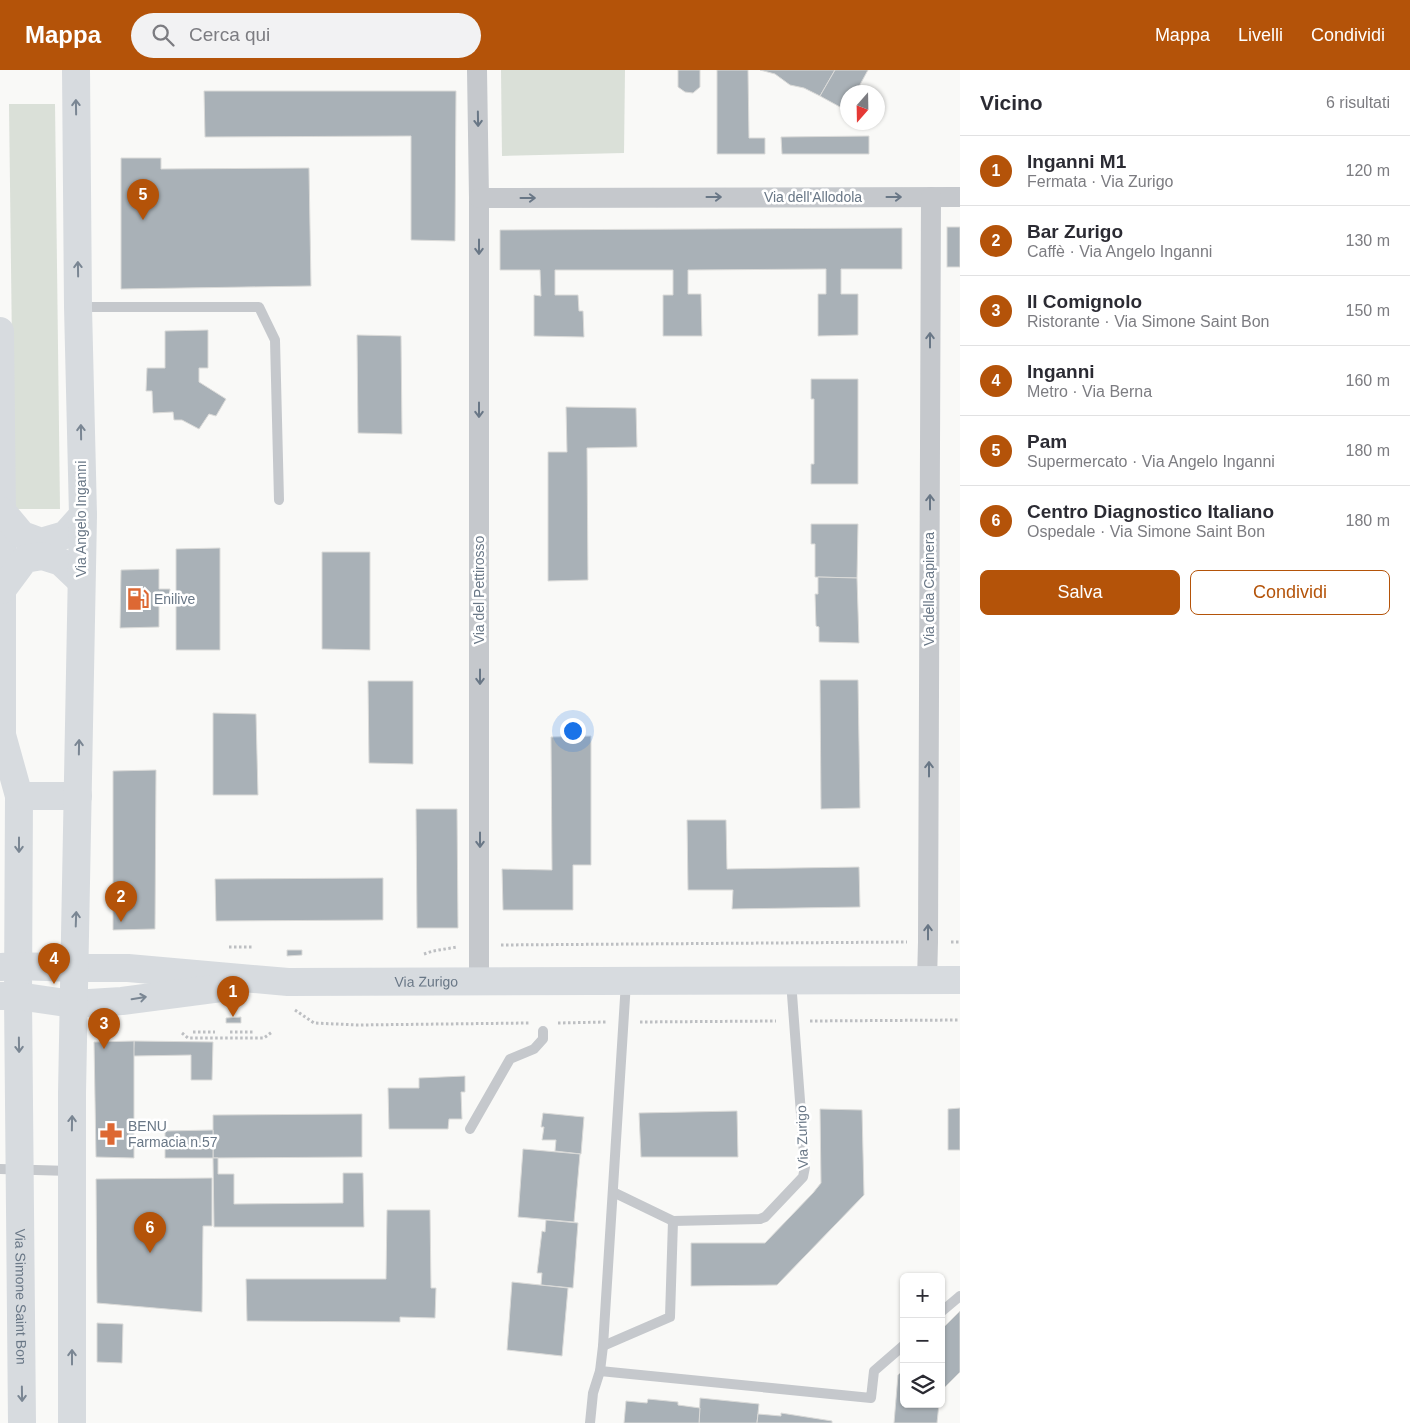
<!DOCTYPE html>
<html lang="it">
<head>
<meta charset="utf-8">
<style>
  :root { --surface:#fff; --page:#f2f2f3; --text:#2b2b33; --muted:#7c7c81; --line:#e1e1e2; --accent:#b45309 }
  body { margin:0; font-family:Helvetica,sans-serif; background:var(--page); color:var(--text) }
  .controls { position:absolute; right:15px; bottom:15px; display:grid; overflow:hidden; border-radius:8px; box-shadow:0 1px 4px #0004 }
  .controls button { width:45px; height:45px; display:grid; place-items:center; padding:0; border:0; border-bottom:1px solid var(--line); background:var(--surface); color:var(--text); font:25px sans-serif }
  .compass { position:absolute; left:840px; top:15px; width:45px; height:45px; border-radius:50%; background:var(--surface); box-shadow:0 1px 4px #0004; rotate:200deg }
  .you { position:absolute; left:572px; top:660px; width:18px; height:18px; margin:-12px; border:4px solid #fff; border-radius:50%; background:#1a73e8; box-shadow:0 0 0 8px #1a73e833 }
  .badge { display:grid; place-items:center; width:32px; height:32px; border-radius:50%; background:var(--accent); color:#fff; font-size:16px; font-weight:700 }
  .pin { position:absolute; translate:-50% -41px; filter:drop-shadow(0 1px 2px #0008) }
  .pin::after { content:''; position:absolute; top:26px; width:18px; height:15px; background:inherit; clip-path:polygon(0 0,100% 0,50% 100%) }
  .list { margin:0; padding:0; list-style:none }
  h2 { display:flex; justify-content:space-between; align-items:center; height:65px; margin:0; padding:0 20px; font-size:21px }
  h2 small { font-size:16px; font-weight:400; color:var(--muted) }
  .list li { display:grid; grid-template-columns:32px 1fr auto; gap:15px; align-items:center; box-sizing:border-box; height:70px; padding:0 20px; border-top:1px solid var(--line) }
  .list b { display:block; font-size:19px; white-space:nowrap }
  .list p { margin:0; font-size:16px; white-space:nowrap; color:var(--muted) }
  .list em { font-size:16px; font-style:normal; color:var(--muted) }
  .actions { display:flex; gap:10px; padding:15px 20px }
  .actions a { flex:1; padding:11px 0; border:1px solid var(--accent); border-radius:8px; text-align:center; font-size:18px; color:var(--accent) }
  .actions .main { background:var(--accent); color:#fff }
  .icon { flex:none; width:28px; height:28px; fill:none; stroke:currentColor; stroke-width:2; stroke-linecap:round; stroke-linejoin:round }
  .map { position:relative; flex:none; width:960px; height:1353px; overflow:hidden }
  header { display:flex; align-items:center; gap:30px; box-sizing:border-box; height:70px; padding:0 25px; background:var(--accent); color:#fff }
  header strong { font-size:24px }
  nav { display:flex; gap:28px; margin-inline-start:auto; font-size:18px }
  .search { width:350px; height:45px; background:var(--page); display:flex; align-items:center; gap:12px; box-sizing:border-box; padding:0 18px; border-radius:28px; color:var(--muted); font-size:19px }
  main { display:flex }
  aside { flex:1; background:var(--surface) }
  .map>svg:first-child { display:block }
  .green { fill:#dae0d8 }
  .building { fill:#a9b1b7; stroke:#dbdbd9 }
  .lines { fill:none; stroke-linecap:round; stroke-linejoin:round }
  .path { stroke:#bdbfc2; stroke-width:3; stroke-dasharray:2.5 2.5; stroke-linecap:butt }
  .lane { stroke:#c5c8cc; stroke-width:10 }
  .street { stroke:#c5c8cc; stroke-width:20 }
  .secondary { stroke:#d7dbdf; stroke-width:28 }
  .oneway { stroke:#7a8693 }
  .oneway2 { stroke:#697786 }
  .labels { text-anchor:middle; stroke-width:5; stroke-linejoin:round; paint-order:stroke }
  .street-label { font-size:14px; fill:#697786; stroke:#fff }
  .poi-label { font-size:14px; fill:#697786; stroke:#fff; text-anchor:start }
</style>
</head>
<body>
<header>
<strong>Mappa</strong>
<div class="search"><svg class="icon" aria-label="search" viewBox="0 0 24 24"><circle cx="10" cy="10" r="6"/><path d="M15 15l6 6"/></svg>Cerca qui</div>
<nav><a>Mappa</a><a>Livelli</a><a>Condividi</a></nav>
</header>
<main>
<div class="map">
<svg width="960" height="1353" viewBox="0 0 960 1353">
  <rect width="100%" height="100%" fill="#f9f9f7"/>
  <g class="green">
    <polygon points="501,0 625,0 624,83 502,86"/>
    <polygon points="9,34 55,34 60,439 14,439"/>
  </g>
  <g class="building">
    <polygon points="678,0 700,0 700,17 693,23 685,22 678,17"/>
    <polygon points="717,0 748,0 749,68 765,68 765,84 717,84"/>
    <polygon points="760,0 835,0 820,26 804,18 790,15 775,4"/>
    <polygon points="835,0 868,0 856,22 848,22 848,29 845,27 840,37 820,26"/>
    <polygon points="204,21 456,21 455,171 411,170 411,66 205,67"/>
    <polygon points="869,66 869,84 782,84 781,67"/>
    <polygon points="121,88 161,88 161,99 309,98 311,216 121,219"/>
    <rect x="947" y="157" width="13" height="40"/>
    <polygon points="902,158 902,199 841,199 841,224 858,224 858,265 818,266 818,224 826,224 826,199 688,200 688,224 701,224 702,266 663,266 663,225 673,225 673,200 555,200 555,225 578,225 579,241 583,241 584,267 534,266 534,225 541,226 540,200 500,200 500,160"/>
    <polygon points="208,260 208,298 199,298 199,312 226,329 216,346 209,344 199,359 182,350 174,350 173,342 153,343 152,321 146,321 147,298 165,298 165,261"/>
    <polygon points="357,265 401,266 402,364 358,363"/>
    <polygon points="811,309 858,309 858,414 811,414 811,394 814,394 814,329 811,329"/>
    <polygon points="566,337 636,338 637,377 587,378 588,510 548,511 548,382 567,382"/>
    <polygon points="811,454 858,454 857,508 815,507 815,474 811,474"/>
    <polygon points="220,478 220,580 176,580 176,479"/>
    <polygon points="322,482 370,482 370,580 322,579"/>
    <polygon points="159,499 159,519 170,519 169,534 159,535 159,557 120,558 121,500"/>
    <polygon points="818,507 857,508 859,573 819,572 819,557 816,556 815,524 818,524"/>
    <polygon points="820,610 858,610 860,738 821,739"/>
    <polygon points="368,611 413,611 413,694 369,693"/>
    <polygon points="213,643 256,644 258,725 213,725"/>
    <polygon points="591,666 591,795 573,795 573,840 503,840 502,799 552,800 551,667"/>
    <polygon points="156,700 155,859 113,860 113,701"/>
    <polygon points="416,739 457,739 458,858 417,858"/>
    <polygon points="687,750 726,750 727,799 859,797 860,837 732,839 733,820 688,820"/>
    <polygon points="383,808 383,850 216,851 215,809"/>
    <polygon points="287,880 302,880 302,885 287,886"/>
    <polygon points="241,947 241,953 226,953 226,948"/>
    <polygon points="134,971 213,972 212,1010 191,1010 191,985 133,986"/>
    <polygon points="134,971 134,1088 96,1087 94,972"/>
    <polygon points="465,1006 465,1022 461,1022 462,1049 449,1049 448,1059 389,1059 388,1018 419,1018 419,1008"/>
    <polygon points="960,1038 960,1080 948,1080 948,1039"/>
    <polygon points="820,1039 862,1040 864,1125 777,1215 691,1216 691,1173 765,1173 813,1123 821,1113"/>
    <polygon points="737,1041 738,1087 641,1087 639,1043"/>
    <polygon points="543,1043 584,1047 581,1084 555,1081 556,1070 542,1070 544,1057 541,1057"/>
    <polygon points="362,1044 362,1087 213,1088 213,1045"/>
    <polygon points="213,1060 213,1088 165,1088 165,1061"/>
    <polygon points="523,1079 580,1084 574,1152 518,1147"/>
    <polygon points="213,1088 218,1088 218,1104 234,1104 234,1134 343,1133 343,1103 363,1103 364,1157 214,1157"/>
    <polygon points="212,1108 212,1156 203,1156 202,1242 97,1233 96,1109"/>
    <polygon points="387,1140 430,1140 431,1218 436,1218 435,1248 400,1247 400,1252 247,1251 246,1209 386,1209"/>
    <polygon points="546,1150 578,1153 573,1218 541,1215 542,1203 537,1203 542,1161 545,1162"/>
    <polygon points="512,1212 568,1218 562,1286 507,1280"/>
    <polygon points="960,1241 960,1302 941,1321 941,1260"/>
    <polygon points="97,1253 123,1254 122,1293 97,1292"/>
    <polygon points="904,1299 904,1334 939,1334 937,1353 894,1353 898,1305"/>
    <polygon points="700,1328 759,1334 757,1353 699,1353"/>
    <polygon points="648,1329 678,1332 678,1335 700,1338 699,1353 624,1353 626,1331 647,1333"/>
    <polygon points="781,1343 832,1351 832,1353 757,1353 758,1344 781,1346"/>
  </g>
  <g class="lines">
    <g class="path">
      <polyline points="951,872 960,872"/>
      <polyline points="501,875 907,872"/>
      <polyline points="229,877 253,877"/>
      <polyline points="424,884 433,881 457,877"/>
      <polyline points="295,940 314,953 358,955 529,953"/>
      <polyline points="810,951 960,950"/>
      <polyline points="640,952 776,951"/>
      <polyline points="558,953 606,952"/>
      <polyline points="193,962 215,962"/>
      <polyline points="230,962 254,962"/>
      <polyline points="182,963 188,968 264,968 272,962"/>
    </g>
    <g class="lane">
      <polyline points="80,237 259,237 275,270 279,430"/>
      <polyline points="470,1059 510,989 534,979 543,969 543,961"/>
      <polyline points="0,1099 70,1101"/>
      <polyline points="613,1122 673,1151 760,1149 765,1147 803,1107 805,1097 791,911"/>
      <polyline points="941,1242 960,1226"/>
      <polyline points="603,1276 670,1247 673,1151"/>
      <polyline points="600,1301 871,1328 874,1301 904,1275"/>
      <polyline points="590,1353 593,1323 600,1301 603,1276 626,912"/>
    </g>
    <g class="street">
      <polyline points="477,0 479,128 479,912"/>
      <polyline points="479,128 960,127"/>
      <polyline points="927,911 928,872 931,127"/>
    </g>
    <g class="secondary">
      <path id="s1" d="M0 261 2 441V665L19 726 18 926 22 1353"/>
      <polyline points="2,441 22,465 41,472 65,465 83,445"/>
      <polyline points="2,520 25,489 42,486 61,492 81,511"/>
      <polyline points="19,726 78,726"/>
      <path id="s2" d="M1 897 18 896 75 898H128L288 912 960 910"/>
      <polyline points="1,926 18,926 73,934 122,931 221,918"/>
      <polyline points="72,1353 72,1023 83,445 78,237 76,0"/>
    </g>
  </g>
  <defs><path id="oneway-shaft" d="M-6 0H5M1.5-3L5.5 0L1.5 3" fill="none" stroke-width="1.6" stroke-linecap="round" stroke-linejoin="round" transform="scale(1.25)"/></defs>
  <g class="oneway">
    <use href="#oneway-shaft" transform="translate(76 37) rotate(-91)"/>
    <use href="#oneway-shaft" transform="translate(78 199) rotate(-91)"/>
    <use href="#oneway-shaft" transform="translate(81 362) rotate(-91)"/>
    <use href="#oneway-shaft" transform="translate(79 677) rotate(-89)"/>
    <use href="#oneway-shaft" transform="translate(19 775) rotate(90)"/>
    <use href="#oneway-shaft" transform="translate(76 849) rotate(-88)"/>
    <use href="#oneway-shaft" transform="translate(139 928) rotate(-9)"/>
    <use href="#oneway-shaft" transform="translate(19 975) rotate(89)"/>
    <use href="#oneway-shaft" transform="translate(72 1053) rotate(-89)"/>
    <use href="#oneway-shaft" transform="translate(72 1287) rotate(-90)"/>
    <use href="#oneway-shaft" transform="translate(22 1324) rotate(89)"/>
  </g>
  <g class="oneway2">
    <use href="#oneway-shaft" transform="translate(478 49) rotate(89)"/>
    <use href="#oneway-shaft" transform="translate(714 127)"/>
    <use href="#oneway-shaft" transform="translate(894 127)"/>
    <use href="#oneway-shaft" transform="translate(528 128)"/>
    <use href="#oneway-shaft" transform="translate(479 177) rotate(90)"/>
    <use href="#oneway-shaft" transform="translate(930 270) rotate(-90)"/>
    <use href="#oneway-shaft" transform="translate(479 340) rotate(90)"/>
    <use href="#oneway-shaft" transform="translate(930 432) rotate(-90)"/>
    <use href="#oneway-shaft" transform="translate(480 607) rotate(90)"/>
    <use href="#oneway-shaft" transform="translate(929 699) rotate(-90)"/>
    <use href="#oneway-shaft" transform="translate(480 770) rotate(90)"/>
    <use href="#oneway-shaft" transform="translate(928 862) rotate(-90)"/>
  </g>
  <defs>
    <symbol id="fuel-bare" viewBox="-9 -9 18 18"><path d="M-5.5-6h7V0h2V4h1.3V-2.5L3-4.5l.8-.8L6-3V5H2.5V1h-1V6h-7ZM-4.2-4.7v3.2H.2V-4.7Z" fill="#dd6833" stroke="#fff" stroke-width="2.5" paint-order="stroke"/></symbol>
    <symbol id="pharmacy-bare" viewBox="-9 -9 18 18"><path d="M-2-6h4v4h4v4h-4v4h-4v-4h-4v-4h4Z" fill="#dd6833" stroke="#fff" stroke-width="2.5" paint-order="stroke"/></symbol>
  </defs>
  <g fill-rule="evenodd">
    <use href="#fuel-bare" x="122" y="513" width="32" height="32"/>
    <use href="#pharmacy-bare" x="95" y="1048" width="32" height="32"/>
  </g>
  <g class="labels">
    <g class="street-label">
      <text x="813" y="132">Via dell'Allodola</text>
      <text transform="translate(81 449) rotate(-90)" y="5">Via Angelo Inganni</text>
      <text transform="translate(929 519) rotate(-90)" y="5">Via della Capinera</text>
      <text transform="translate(479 520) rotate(-90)" y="5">Via del Pettirosso</text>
      <text dy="5" stroke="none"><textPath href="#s2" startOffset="426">Via Zurigo</textPath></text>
      <text transform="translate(802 1067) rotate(-92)" y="5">Via Zurigo</text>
      <text dy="5" stroke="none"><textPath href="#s1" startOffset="968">Via Simone Saint Bon</textPath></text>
    </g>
    <g class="poi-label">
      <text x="154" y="534">Enilive</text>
      <text x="128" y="1061">BENU<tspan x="128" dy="16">Farmacia n.57</tspan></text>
    </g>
  </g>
</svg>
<div class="controls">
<button>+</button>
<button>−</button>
<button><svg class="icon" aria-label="layers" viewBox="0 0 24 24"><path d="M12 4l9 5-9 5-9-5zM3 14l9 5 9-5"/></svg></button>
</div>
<svg class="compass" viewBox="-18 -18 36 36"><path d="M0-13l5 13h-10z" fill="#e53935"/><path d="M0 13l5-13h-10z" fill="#7c7c81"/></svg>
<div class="you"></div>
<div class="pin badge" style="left:233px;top:947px">1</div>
<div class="pin badge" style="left:121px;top:852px">2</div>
<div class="pin badge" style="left:104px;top:979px">3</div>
<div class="pin badge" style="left:54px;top:914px">4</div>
<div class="pin badge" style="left:143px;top:150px">5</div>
<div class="pin badge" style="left:150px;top:1183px">6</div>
</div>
<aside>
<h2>Vicino<small>6 risultati</small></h2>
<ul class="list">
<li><span class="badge">1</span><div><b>Inganni M1</b><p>Fermata · Via Zurigo</p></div><em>120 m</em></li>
<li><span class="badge">2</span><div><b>Bar Zurigo</b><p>Caffè · Via Angelo Inganni</p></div><em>130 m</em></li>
<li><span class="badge">3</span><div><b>Il Comignolo</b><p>Ristorante · Via Simone Saint Bon</p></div><em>150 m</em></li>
<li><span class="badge">4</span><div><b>Inganni</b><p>Metro · Via Berna</p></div><em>160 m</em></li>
<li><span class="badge">5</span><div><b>Pam</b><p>Supermercato · Via Angelo Inganni</p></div><em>180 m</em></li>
<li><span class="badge">6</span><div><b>Centro Diagnostico Italiano</b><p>Ospedale · Via Simone Saint Bon</p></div><em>180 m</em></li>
</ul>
<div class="actions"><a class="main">Salva</a><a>Condividi</a></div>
</aside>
</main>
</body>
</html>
